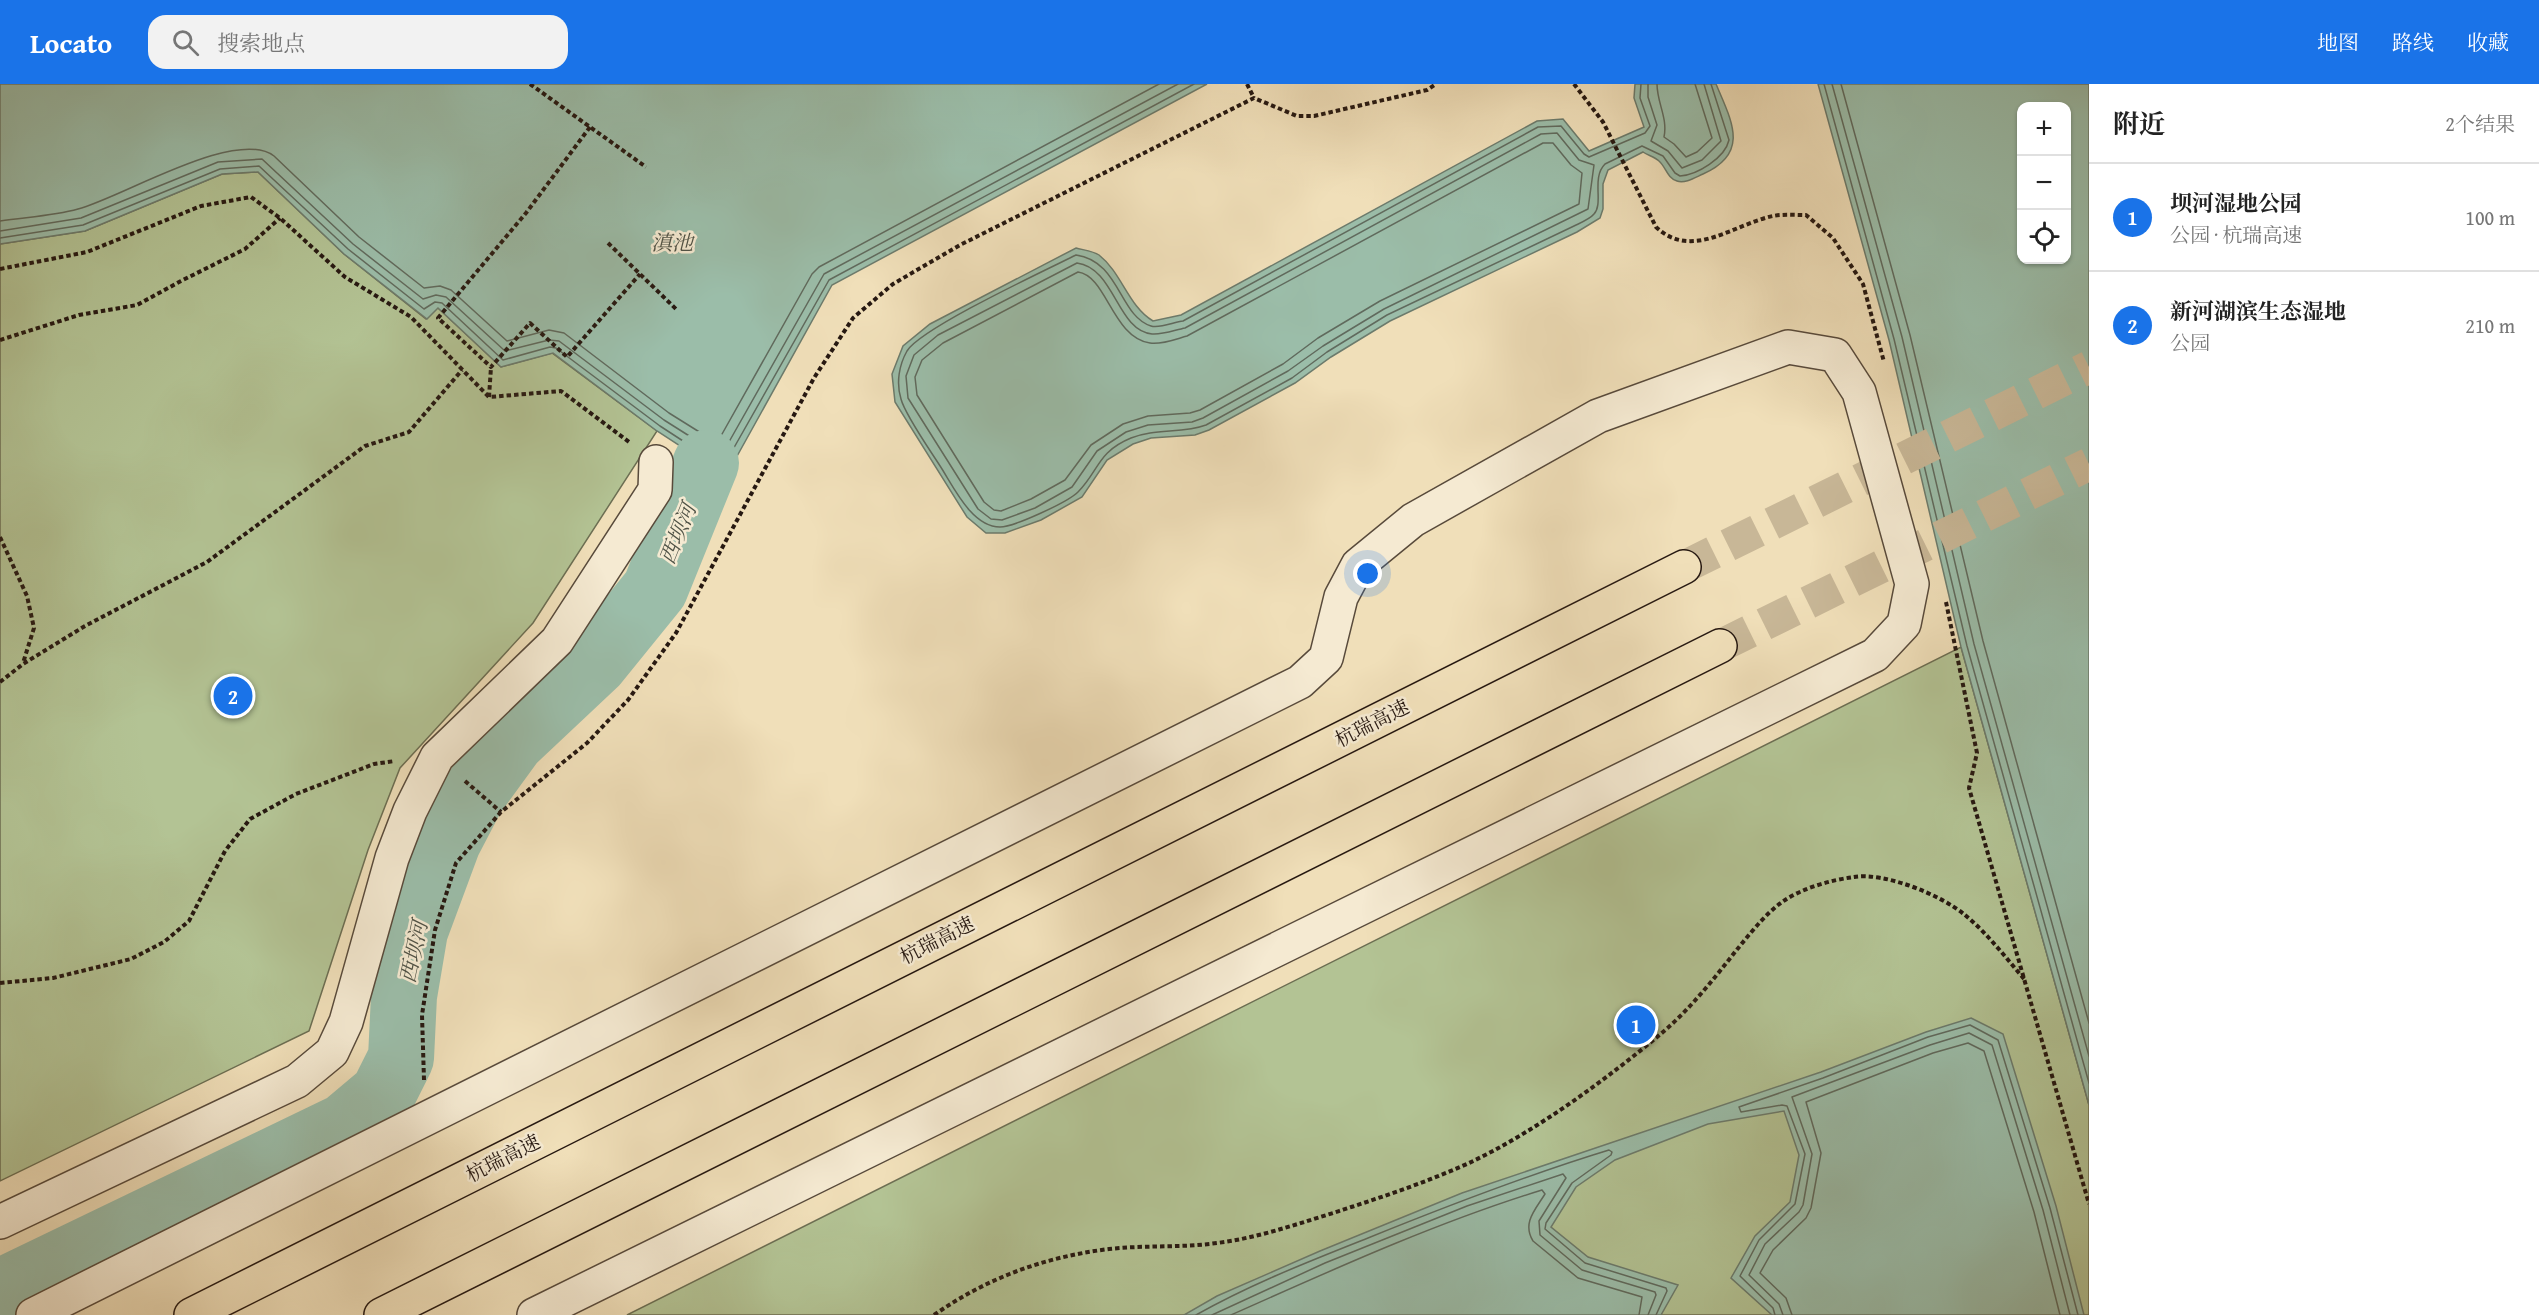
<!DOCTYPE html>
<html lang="zh">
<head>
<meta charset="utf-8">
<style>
  :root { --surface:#fff; --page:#f2f2f2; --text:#222; --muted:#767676; --line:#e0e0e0; --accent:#1a73e8 }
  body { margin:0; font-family:"Gentium Book Plus","Noto Serif SC",serif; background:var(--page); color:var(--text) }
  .controls { position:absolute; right:18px; top:18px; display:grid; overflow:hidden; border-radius:12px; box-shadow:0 2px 4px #0004 }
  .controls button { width:54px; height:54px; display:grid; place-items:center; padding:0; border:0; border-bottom:2px solid var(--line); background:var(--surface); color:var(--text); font:30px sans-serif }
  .you { position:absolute; left:1368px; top:490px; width:21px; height:21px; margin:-15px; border:4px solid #fff; border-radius:50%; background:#1a73e8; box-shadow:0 0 0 9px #1a73e833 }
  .badge { display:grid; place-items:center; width:39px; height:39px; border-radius:50%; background:var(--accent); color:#fff; font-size:20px; font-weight:700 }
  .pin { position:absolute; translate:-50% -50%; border:3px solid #fff; box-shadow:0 2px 6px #0006 }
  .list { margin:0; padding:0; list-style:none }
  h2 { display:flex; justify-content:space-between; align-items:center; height:78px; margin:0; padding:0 24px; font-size:26px }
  h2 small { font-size:20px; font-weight:400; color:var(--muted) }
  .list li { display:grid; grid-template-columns:39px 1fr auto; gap:18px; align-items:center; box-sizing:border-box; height:108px; padding:0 24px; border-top:2px solid var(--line) }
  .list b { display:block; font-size:22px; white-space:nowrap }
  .list p { margin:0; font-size:20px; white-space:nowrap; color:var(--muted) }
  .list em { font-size:20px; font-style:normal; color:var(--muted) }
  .icon { flex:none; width:33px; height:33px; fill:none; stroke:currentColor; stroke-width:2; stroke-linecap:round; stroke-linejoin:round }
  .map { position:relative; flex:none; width:2089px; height:1231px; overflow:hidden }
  header { display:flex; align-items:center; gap:36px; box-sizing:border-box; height:84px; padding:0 30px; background:var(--accent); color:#fff }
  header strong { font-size:28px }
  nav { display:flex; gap:33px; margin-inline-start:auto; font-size:21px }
  .search { width:420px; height:54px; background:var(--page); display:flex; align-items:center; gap:15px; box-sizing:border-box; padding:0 21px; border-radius:18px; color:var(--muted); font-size:22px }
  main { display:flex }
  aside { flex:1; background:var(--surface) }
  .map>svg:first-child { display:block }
  .green { fill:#b3c394; stroke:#6c6e52; stroke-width:1.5 }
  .water { fill:#9bbda9; stroke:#6c7b6c; stroke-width:1.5; fill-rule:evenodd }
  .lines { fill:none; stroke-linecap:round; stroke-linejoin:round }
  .shore { stroke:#606a5d; stroke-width:1.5 }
  .river { stroke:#9bbda9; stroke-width:66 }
  .highway-tunnel { stroke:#c8b797; stroke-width:33; stroke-dasharray:33 16; stroke-linecap:butt }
  .minor-casing { stroke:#584a3b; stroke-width:36 }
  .highway-casing { stroke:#261811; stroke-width:36 }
  .path { stroke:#261811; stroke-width:4; stroke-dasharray:4.5 3; stroke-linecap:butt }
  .minor { stroke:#f5ead2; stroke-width:33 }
  .highway { stroke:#f0dfb9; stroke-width:33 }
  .labels { text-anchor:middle; stroke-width:5; stroke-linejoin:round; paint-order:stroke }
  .street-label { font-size:20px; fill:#261811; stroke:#f5ead2 }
  .water-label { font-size:21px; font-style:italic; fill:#4f5246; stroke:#f5ead2 }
</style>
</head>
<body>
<header>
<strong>Locato</strong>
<div class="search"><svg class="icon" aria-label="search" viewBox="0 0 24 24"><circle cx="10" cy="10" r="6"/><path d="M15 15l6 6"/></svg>搜索地点</div>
<nav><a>地图</a><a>路线</a><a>收藏</a></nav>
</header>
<main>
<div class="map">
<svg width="2089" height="1231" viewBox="0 0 2089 1231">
  <rect width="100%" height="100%" fill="#f0dfb9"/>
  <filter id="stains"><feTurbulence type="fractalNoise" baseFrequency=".00333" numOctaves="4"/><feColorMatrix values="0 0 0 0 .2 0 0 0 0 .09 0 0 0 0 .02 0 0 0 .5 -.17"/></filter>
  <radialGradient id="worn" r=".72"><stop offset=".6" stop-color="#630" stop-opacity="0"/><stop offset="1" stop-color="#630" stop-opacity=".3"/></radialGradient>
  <g class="green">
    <polygon points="258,88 344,170 426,235 437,223 501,283 552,269 657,347 533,539 400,684 368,766 309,947 0,1097 0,160 85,147 222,90"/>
    <polygon points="1961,563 2089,1021 2089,1231 627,1231"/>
  </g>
  <g class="water">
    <polygon points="0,0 1207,0 832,201 726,392 657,347 553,269 501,283 438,224 427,235 344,170 258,88 222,90 85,147 0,160"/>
    <path d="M1635 0H1716C1731 36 1751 69 1703 90 1696 93 1685 100 1677 97 1667 94 1666 83 1659 77 1655 73 1647 71 1643 68L1608 86 1603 100V125L1600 134 1577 148 1390 237 1331 273 1295 299 1209 346 1195 351 1151 354 1133 360 1107 376 1082 413 1041 436 1005 449H986L967 433 895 318 892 290 903 262 930 240 1076 164C1083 166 1093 167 1099 171 1122 189 1128 222 1153 237L1181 231 1537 37 1563 35 1589 67 1644 43 1634 14Z"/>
    <path d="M1818 0H2089V1021L1961 563 1889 256ZM2022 22H2066V176H2022Z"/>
    <polygon points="1971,934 2003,950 2056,1122 2084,1231 1772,1231 1731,1194 1755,1152 1790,1118 1799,1071 1784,1027 1708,1040 1615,1076 1576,1103 1551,1143 1588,1173 1678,1201 1661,1231 1184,1231 1217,1212 1320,1167 1462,1109 1821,988 1926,948"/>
  </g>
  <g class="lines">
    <g class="shore">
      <path d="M1641 0 1640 14 1650 42 1645 49 1589 73 1584 70 1561 42 1538 43 1183 237C1174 238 1159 245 1151 242 1119 232 1120 177 1076 171 1046 186 921 244 907 267 899 281 896 299 901 315 905 331 932 369 942 385 955 406 973 443 1000 443 1014 443 1068 418 1078 408 1099 387 1097 368 1131 354 1155 344 1182 350 1206 341L1292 294 1327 268 1387 231 1574 142C1580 139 1590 135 1594 130 1604 119 1591 94 1605 80L1642 62 1663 72 1675 89 1680 92C1697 91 1725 74 1729 56L1711 0"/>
      <polyline points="1648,0 1648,13 1657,41 1651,57 1668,67 1682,84 1702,76 1721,57 1704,0"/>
      <path d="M1657 0C1657 19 1668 34 1664 53L1674 60 1686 73 1697 68 1712 54 1695 0"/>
      <polyline points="1824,0 1894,255 1967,562 2089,999"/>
      <polyline points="1832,0 1902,253 1974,560 2089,972"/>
      <polyline points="1841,0 1910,251 1983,557 2089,939"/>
      <path d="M1541 50 1557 49 1579 76 1594 81 1588 125 1384 225 1323 262 1288 287 1203 334 1192 338 1148 341 1126 348 1097 367 1072 403 1035 424 1002 436 991 435 978 425 908 314 906 292 914 271 938 251 1077 179C1115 184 1117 247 1152 250 1162 251 1175 246 1185 244Z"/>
      <path d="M1543 59H1553L1571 81 1582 89 1579 120 1380 217 1318 254 1283 280 1200 326 1190 329 1148 332 1123 340 1091 361 1065 396 1031 415 1001 427 994 426 984 418 917 311 915 293 922 276 943 259 1078 188C1107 192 1112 253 1150 259 1161 261 1176 255 1187 252Z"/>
      <path d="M0 137C26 133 53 132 78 125 121 114 236 43 274 72L359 153 424 204 440 202 451 206 507 257 549 246 564 249 669 329 717 359 812 190 819 183 1159 0"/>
      <polyline points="0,147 81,134 218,78 262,75 353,160 423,215 436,211 446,213 505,267 549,256 559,257 664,336 721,372 824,190 1178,0"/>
      <polyline points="0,154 83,141 220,85 259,82 348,165 424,225 435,218 442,219 503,276 550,263 556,264 660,342 723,383 829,196 1194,0"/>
      <path d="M1196 1231C1251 1200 1310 1177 1368 1154 1447 1122 1527 1091 1609 1066L1612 1068 1611 1071 1572 1099 1546 1139 1545 1145 1585 1179 1666 1204 1667 1207 1656 1231"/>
      <polyline points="1212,1231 1325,1179 1467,1122 1563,1090 1566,1094 1539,1137 1540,1151 1582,1186 1655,1208 1656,1211 1648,1231"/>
      <path d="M1231 1231C1332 1186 1435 1139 1542 1106L1545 1110C1535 1126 1522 1139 1533 1157L1578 1194 1642 1213 1639 1231"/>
      <polyline points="1775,1231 1773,1224 1740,1192 1759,1156 1795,1120 1805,1070 1787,1022 1782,1021 1741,1028 1739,1023 1823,994 1928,953 1970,941 1998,956 2050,1124 2078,1231"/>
      <polyline points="1783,1231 1779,1220 1749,1191 1765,1160 1799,1128 1803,1121 1812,1070 1792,1013 1930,961 1969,949 1992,961 2043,1126 2070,1231"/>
      <polyline points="1792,1231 1786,1214 1760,1189 1773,1166 1806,1134 1811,1124 1821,1069 1806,1018 1933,969 1968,959 1984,967 2034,1128 2060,1231"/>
    </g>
    <polyline class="river" points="0,1208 345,1042 383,1010 401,974 404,912 415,847 448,758 472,712 512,657 595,579 655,505 706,379"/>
    <g class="highway-tunnel">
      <polyline points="1684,483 2089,283"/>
      <polyline points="1720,562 2089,380"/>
    </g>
    <defs>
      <g id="minor">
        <polyline points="0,1138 297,997 332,968 346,938 392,774 410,727 437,673 557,557 655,406 656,378"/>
        <polyline points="33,1231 1300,598 1326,574 1341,513 1358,481 1413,436 1598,332 1788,263 1835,271 1859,308 1912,500 1904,540 1875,571 534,1231"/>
      </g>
      <g id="highway">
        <polyline points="191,1231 1684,483"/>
        <polyline points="381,1231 1720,562"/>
      </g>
    </defs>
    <use href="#minor" class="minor-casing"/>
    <use href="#highway" class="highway-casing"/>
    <g class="path">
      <polyline points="530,0 646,83"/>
      <polyline points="1247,0 1254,14"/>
      <path d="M1574 0 1603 38 1656 143C1692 177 1734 140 1773 132 1783 130 1795 131 1806 131L1833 154 1863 200 1884 278"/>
      <polyline points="590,43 526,129 438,234 491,283 530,239 567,273 640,190"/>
      <polyline points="608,159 676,225"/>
      <polyline points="0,185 87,168 201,122 251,113 280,134 345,193 411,233 489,313 561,307 629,358"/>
      <polyline points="0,256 79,231 137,221 181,197 245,165 280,134"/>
      <polyline points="489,313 491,283"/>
      <polyline points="0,453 27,512 34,544 23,579"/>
      <polyline points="1946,518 1977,669 1969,704 2089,1120"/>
      <polyline points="0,598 23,580 85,542 207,478 365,362 409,348 462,286"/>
      <polyline points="465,697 501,728"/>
      <polyline points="0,899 53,894 131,875 164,858 189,837 225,767 250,735 296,710 374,680 395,677"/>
      <polyline points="424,996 422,931 435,846 456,779 501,728 587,659 628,616 676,549 814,294 853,234 893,200 960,161 1254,14 1297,32 1314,32 1427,6 1436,0"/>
      <path d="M934 1231C987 1194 1044 1173 1109 1165 1145 1161 1181 1164 1217 1159 1257 1154 1294 1141 1333 1129 1379 1114 1425 1099 1469 1079 1535 1048 1607 995 1663 948 1690 925 1713 896 1735 868 1749 851 1764 831 1782 818 1802 804 1831 796 1854 793 1885 788 1941 811 1965 831 1988 850 2006 874 2025 896"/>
    </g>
    <use href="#minor" class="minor"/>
    <use href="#highway" class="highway"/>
  </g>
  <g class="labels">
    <g class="street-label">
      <text transform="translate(1372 639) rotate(-27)" y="7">杭瑞高速</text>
      <text transform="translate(937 856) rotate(-27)" y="7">杭瑞高速</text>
      <text transform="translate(503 1074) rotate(-27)" y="7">杭瑞高速</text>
    </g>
    <g class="water-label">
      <text x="672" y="166">滇池</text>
      <text transform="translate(678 450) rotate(-68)" y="7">西坝河</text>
      <text transform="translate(414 868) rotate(-78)" y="7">西坝河</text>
    </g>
  </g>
  <rect width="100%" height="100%" filter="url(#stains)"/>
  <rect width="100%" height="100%" fill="url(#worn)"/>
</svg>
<div class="controls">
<button>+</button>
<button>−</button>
<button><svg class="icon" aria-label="locate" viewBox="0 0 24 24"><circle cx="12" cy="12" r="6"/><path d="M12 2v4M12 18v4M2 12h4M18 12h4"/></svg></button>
</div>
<div class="you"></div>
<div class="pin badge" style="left:1636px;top:941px">1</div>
<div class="pin badge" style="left:233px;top:612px">2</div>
</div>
<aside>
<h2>附近<small>2个结果</small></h2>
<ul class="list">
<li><span class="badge">1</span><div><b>坝河湿地公园</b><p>公园 · 杭瑞高速</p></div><em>100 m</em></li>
<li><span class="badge">2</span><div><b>新河湖滨生态湿地</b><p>公园</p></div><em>210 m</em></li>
</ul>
</aside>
</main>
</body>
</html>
